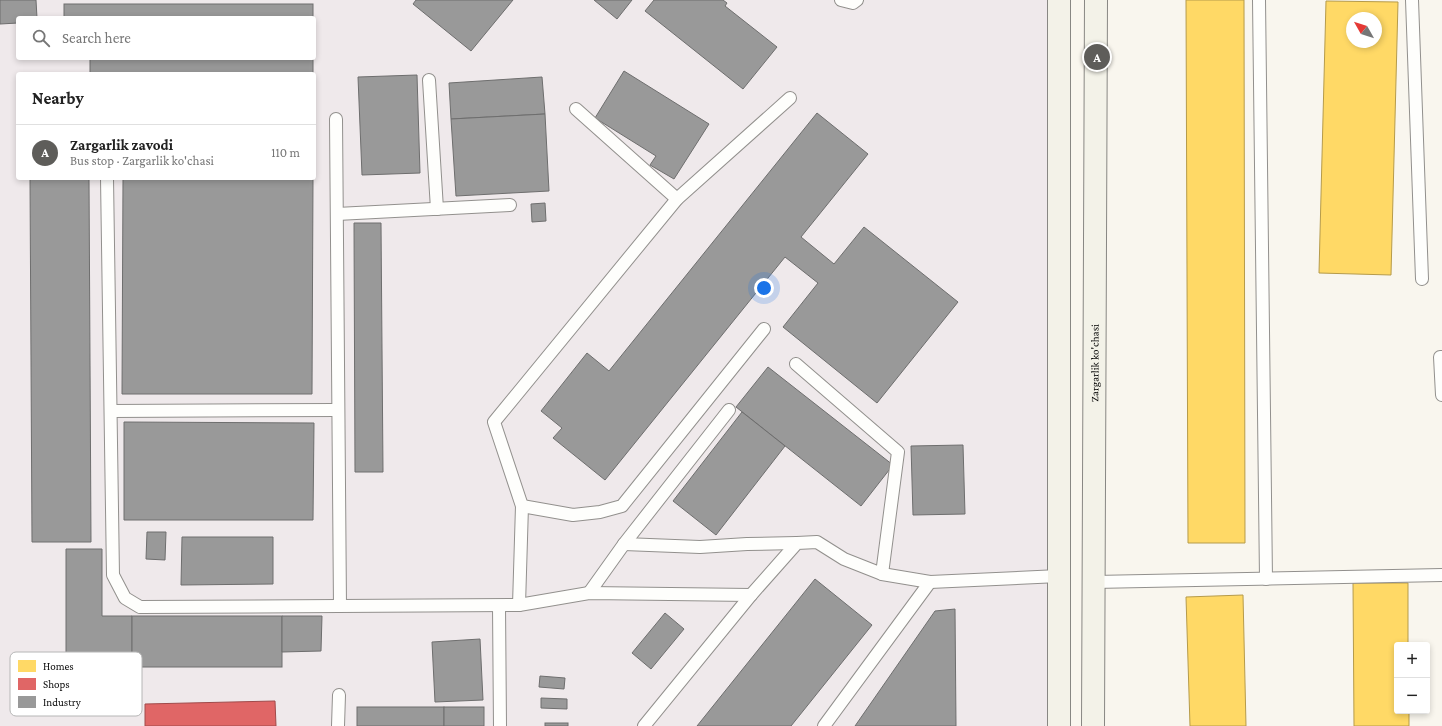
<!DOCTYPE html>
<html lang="en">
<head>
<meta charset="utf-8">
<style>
  :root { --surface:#fff; --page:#f6f6f6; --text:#222; --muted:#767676; --line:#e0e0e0; --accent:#5e5d5a }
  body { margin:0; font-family:"Crimson Pro",serif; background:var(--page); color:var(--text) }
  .controls { position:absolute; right:12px; bottom:12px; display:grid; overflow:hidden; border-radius:4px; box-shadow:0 2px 6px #0003 }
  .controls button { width:36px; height:36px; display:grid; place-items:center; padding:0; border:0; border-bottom:1px solid var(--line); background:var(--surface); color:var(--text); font:20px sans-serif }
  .compass { position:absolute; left:1346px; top:12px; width:36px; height:36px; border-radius:50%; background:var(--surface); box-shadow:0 2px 6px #0003; rotate:309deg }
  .you { position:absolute; left:764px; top:288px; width:14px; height:14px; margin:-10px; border:3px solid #fff; border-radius:50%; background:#1a73e8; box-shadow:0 0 0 6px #1a73e833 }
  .badge { display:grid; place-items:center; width:26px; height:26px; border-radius:50%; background:var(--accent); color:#fff; font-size:13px; font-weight:700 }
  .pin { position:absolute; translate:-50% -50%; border:2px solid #fff; box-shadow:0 1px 4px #0006 }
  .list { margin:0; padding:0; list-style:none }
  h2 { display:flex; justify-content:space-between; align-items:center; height:52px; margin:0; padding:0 16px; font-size:17px }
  h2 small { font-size:13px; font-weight:400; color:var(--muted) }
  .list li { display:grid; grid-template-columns:26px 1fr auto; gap:12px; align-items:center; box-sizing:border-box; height:56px; padding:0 16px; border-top:1px solid var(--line) }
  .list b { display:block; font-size:15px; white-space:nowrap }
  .list p { margin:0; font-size:13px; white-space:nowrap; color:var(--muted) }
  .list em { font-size:13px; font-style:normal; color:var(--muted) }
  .icon { flex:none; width:22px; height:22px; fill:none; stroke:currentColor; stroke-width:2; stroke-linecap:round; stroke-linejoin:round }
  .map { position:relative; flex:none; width:1442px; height:726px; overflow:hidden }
  .search { position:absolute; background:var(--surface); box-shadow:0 2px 6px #0003; left:16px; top:16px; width:300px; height:44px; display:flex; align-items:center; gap:10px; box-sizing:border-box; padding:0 14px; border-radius:4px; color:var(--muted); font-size:15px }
  .panel { position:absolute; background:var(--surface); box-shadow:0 2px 6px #0003; left:16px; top:72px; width:300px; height:108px; border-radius:4px }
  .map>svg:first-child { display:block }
  .industrial { fill:#efe9eb; fill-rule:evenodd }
  .homes { fill:#ffd966; stroke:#b69b4a; fill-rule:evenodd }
  .shops { fill:#e06666; stroke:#a04a4a }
  .industry { fill:#999; stroke:#6e6e6e }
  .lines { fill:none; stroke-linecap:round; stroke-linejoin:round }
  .service-casing { stroke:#92908d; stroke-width:14 }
  .secondary-casing { stroke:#888783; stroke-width:24 }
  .service { stroke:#fefefc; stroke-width:12 }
  .secondary { stroke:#f3f2e8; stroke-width:22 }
  .labels { text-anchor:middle; stroke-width:4; stroke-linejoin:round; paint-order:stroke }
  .street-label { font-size:11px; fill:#0a0a0a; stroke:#fff }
  .key { fill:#fff; stroke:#b6b6b6; stroke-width:1 }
  .key-label { font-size:11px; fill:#0a0a0a }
</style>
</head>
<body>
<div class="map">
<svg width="1442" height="726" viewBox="0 0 1442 726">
  <rect width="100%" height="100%" fill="#f9f6ee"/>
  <path class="industrial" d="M0 0H1059V726H0ZM18 18H314V58H18ZM18 74H314V178H18Z"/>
  <g class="homes">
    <polygon points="1186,0 1244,0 1245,543 1188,543"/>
    <path d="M1326 1 1398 2 1391 275 1319 273ZM1352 18H1376V42H1352Z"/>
    <polygon points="1353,583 1408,583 1408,645 1397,645 1397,711 1409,711 1409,726 1354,726"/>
    <polygon points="1243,595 1246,726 1190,726 1186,597"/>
  </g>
  <polygon class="shops" points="275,701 276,726 145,726 145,704"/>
  <g class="industry">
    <polygon points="0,0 36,0 37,18 18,18 18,23 0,24"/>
    <polygon points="416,0 513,0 471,51 413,4"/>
    <polygon points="594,0 632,0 617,19"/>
    <polygon points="654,0 723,0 727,3 725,6 777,47 743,89 645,11"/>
    <rect x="64" y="4" width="249" height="14"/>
    <rect x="90" y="58" width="223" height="16"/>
    <polygon points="624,71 709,124 674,179 650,165 656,156 595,118"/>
    <polygon points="417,75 420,173 362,175 358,77"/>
    <polygon points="542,77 545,114 451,119 449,83"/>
    <polygon points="817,113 868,154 801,237 834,264 864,227 958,302 877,403 783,327 818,283 785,257 605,480 553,438 562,428 541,411 587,353 609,371"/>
    <polygon points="545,114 549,191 456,196 451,119"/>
    <polygon points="30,178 89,178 91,542 32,542"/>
    <polygon points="123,178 313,178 312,394 122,394"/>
    <polygon points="545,203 546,221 532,222 531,204"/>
    <polygon points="354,223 381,223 383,472 355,472"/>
    <polygon points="768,367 893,465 861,506 736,407"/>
    <polygon points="742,412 785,446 716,535 673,501"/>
    <polygon points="124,422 314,423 313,520 124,520"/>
    <polygon points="963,445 965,514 913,515 911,446"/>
    <polygon points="147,532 166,532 165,560 146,559"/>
    <polygon points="182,537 273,537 273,584 181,585"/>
    <polygon points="66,549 102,549 102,616 132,616 132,667 66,668"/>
    <polygon points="815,579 872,625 791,726 697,726"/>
    <polygon points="955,609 956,726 855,726 935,611"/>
    <polygon points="665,613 684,629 651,669 632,653"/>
    <rect x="132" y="616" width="150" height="51"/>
    <polygon points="282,616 322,616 321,651 282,652"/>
    <polygon points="480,639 483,700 435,702 432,642"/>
    <polygon points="540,676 565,678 564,689 539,687"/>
    <polygon points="541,698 567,699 567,709 541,708"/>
    <rect x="357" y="707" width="87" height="19"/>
    <rect x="444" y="707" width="40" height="19"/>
    <rect x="545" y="723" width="23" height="3"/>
  </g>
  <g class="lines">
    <defs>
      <g id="service">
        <polyline points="841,0 853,3 857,0"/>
        <polyline points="1259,0 1266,579"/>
        <polyline points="1412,0 1422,279"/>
        <polyline points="429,80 437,209"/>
        <polyline points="576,109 677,199"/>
        <polyline points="336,119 340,606"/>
        <polyline points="107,178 113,575 125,598 140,607 519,605 589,593 751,595 797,543 817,542 844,559 882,574 930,582 1059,576"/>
        <polyline points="337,214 510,205"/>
        <polyline points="1442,357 1440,357 1442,395"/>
        <polyline points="796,364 898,452 882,574"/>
        <polyline points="111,411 338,410"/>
        <polyline points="522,506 573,515 600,512 622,506 764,329"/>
        <polyline points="624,544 700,547 747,544 797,543"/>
        <polyline points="1094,582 1442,575"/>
        <polyline points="589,593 624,544 729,410"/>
        <polyline points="519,605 522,506 494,422 677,199 790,98"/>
        <polyline points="499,606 500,726"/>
        <polyline points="338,726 339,695"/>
        <polyline points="644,726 751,595"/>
        <polyline points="824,726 930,582"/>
      </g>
      <g id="secondary">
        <polyline points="1059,726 1059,0"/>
        <path id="s1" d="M1093 726 1096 0"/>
      </g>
    </defs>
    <use href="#service" class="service-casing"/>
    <use href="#secondary" class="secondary-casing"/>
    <use href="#service" class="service"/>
    <use href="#secondary" class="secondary"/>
  </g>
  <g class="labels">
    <g class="street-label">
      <text dy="4" stroke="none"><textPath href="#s1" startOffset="363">Zargarlik ko'chasi</textPath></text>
    </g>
  </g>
  <rect x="10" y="652" width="132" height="64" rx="6" class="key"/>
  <rect x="18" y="660" width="18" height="12" fill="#ffd966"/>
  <rect x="18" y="678" width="18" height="12" fill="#e06666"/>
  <rect x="18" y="696" width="18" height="12" fill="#999"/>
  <g class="key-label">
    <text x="43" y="670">Homes</text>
    <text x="43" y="688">Shops</text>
    <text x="43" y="706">Industry</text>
  </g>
</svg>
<div class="controls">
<button>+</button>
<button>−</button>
</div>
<svg class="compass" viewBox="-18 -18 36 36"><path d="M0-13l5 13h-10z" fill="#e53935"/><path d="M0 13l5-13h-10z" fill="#767676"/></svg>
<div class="you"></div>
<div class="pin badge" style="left:1097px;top:57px">A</div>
<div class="search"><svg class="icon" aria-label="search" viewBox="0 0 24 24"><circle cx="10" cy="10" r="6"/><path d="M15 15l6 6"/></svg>Search here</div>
<section class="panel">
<h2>Nearby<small></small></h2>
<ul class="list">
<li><span class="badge">A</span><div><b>Zargarlik zavodi</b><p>Bus stop · Zargarlik ko'chasi</p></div><em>110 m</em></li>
</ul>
</section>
</div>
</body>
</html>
